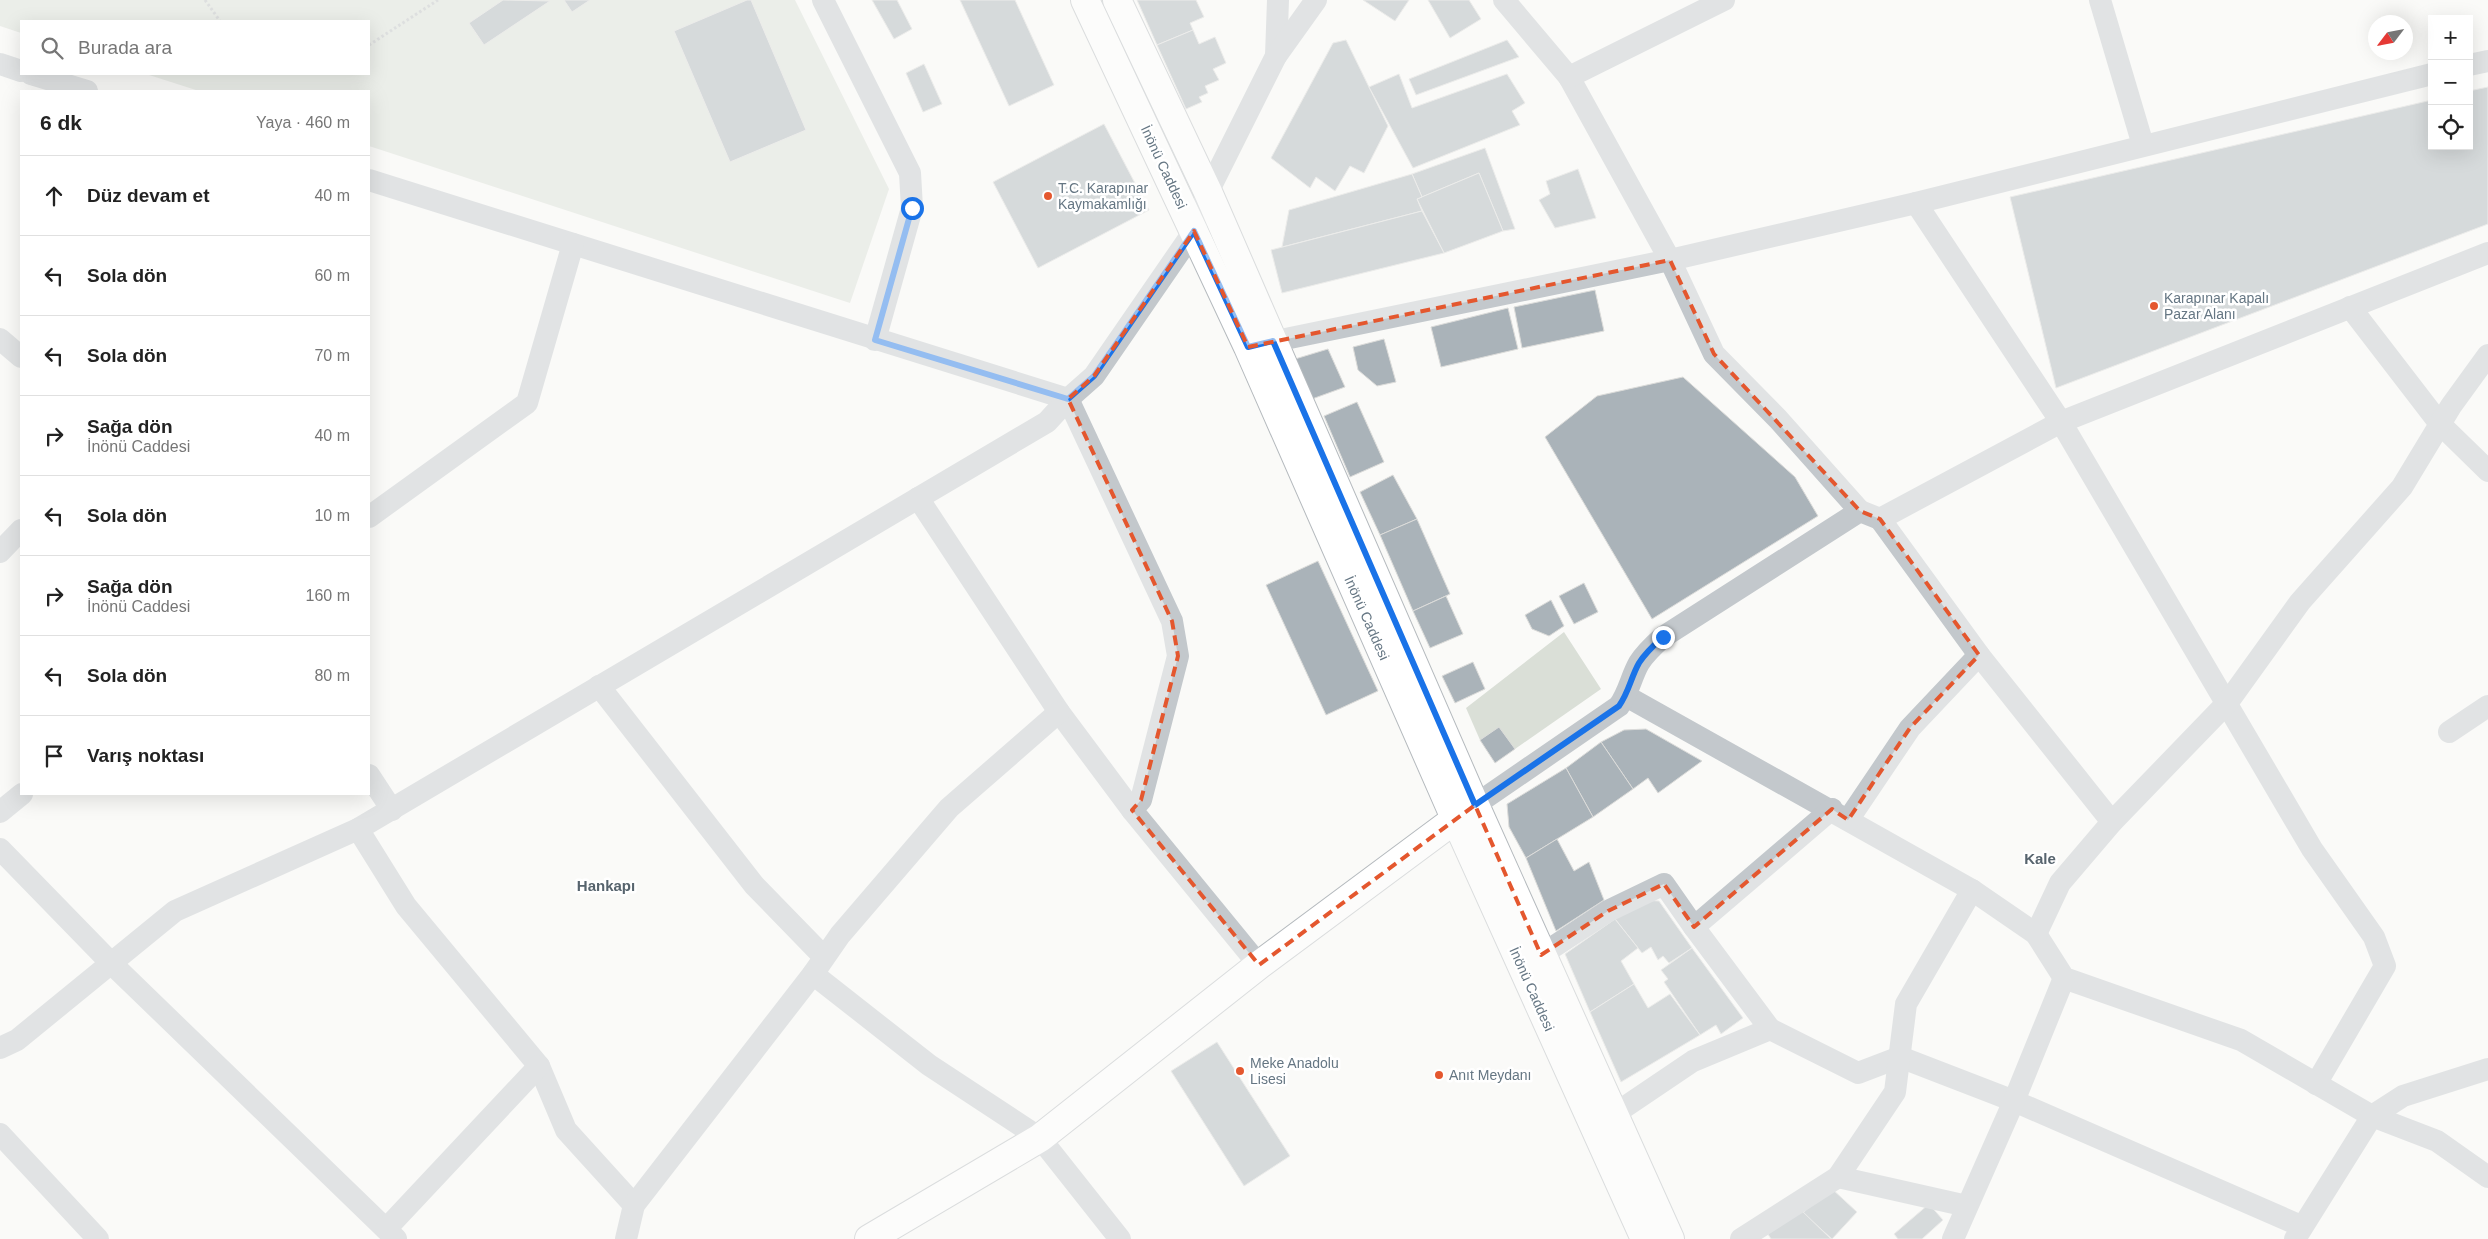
<!DOCTYPE html>
<html lang="tr">
<head>
<meta charset="utf-8">
<style>
  :root { --surface:#fff; --page:#f2f2f2; --text:#222; --muted:#767676; --line:#e0e0e0 }
  body { margin:0; font-family:Helvetica,sans-serif; background:var(--page); color:var(--text) }
  .controls { position:absolute; right:15px; top:15px; display:grid; overflow:hidden; border-radius:0px; box-shadow:0 5px 20px #0002 }
  .controls button { width:45px; height:45px; display:grid; place-items:center; padding:0; border:0; border-bottom:1px solid var(--line); background:var(--surface); color:var(--text); font:25px sans-serif }
  .compass { position:absolute; left:2368px; top:15px; width:45px; height:45px; border-radius:50%; background:var(--surface); box-shadow:0 5px 20px #0002; rotate:238deg }
  .stop { position:absolute; width:15px; height:15px; margin:-11px; border:4px solid #1a73e8; border-radius:50%; background:#fff }
  .stop.end { background:#1a73e8; border-color:#fff; box-shadow:0 1px 5px #0008 }
  .list { margin:0; padding:0; list-style:none }
  h2 { display:flex; justify-content:space-between; align-items:center; height:65px; margin:0; padding:0 20px; font-size:21px }
  h2 small { font-size:16px; font-weight:400; color:var(--muted) }
  .list li { display:grid; grid-template-columns:32px 1fr auto; gap:15px; align-items:center; box-sizing:border-box; height:80px; padding:0 20px; border-top:1px solid var(--line) }
  .list b { display:block; font-size:19px; white-space:nowrap }
  .list p { margin:0; font-size:16px; white-space:nowrap; color:var(--muted) }
  .list em { font-size:16px; font-style:normal; color:var(--muted) }
  .icon { flex:none; width:28px; height:28px; fill:none; stroke:currentColor; stroke-width:2; stroke-linecap:round; stroke-linejoin:round }
  .map { position:relative; flex:none; width:2488px; height:1239px; overflow:hidden }
  .search { position:absolute; background:var(--surface); box-shadow:0 5px 20px #0002; left:20px; top:20px; width:350px; height:55px; display:flex; align-items:center; gap:12px; box-sizing:border-box; padding:0 18px; border-radius:0px; color:var(--muted); font-size:19px }
  .panel { position:absolute; background:var(--surface); box-shadow:0 5px 20px #0002; left:20px; top:90px; width:350px; height:705px; border-radius:0px }
  .map>svg:first-child { display:block }
  .green { fill:#dadfd7 }
  .building { fill:#aab3b9; stroke:#dcdcda }
  .lines { fill:none; stroke-linecap:round; stroke-linejoin:round }
  .major-casing { stroke:#b5babe; stroke-width:30 }
  .path { stroke:#bbbfc2; stroke-width:3; stroke-dasharray:2.5 2.5; stroke-linecap:butt }
  .minor { stroke:#c3c8cc; stroke-width:22 }
  .major { stroke:#fff; stroke-width:28 }
  .route { stroke:#1a73e8; stroke-width:6 }
  .marked { fill:none; stroke:#e4572e; stroke-width:4; stroke-dasharray:10 6; stroke-linejoin:round }
  .poi-dot { fill:#e4572e; stroke:#fff; stroke-width:2 }
  .labels { text-anchor:middle; stroke-width:5; stroke-linejoin:round; paint-order:stroke }
  .street-label { font-size:14px; fill:#657683; stroke:#fff }
  .poi-label { font-size:14px; fill:#657683; stroke:#fff; text-anchor:start }
  .neighbourhood-label { font-size:15px; font-weight:bold; fill:#57646e; stroke:#fff }
</style>
</head>
<body>
<div class="map">
<svg width="2488" height="1239" viewBox="0 0 2488 1239">
  <rect width="100%" height="100%" fill="#fafaf8"/>
  <g class="green">
    <polygon points="0,0 795,0 889,189 850,303 369,146 369,91 199,91 146,74 369,74 369,21 21,21 21,33 0,26"/>
    <polygon points="1564,632 1601,689 1515,749 1499,727 1480,740 1466,708"/>
  </g>
  <g class="building">
    <polygon points="503,0 550,1 484,45 469,23"/>
    <polygon points="564,0 590,0 572,12"/>
    <polygon points="747,0 751,0 806,130 730,162 674,31"/>
    <polygon points="872,0 897,0 912,29 894,39"/>
    <polygon points="960,0 1015,0 1054,85 1009,106"/>
    <polygon points="1137,0 1196,0 1204,17 1190,23 1193,30 1157,45"/>
    <polygon points="1363,0 1409,0 1395,21"/>
    <polygon points="1428,0 1469,0 1481,19 1450,38"/>
    <polygon points="1193,30 1199,44 1215,37 1226,63 1213,69 1219,80 1205,86 1208,93 1199,97 1202,102 1186,109 1157,45"/>
    <polygon points="1346,40 1388,126 1364,173 1350,166 1335,191 1316,177 1310,188 1271,158 1333,43"/>
    <polygon points="1507,40 1519,57 1416,95 1409,79"/>
    <polygon points="924,64 942,104 923,112 906,73"/>
    <polygon points="1399,74 1412,108 1507,74 1525,103 1512,111 1520,125 1413,168 1369,87"/>
    <polygon points="2488,87 2488,224 2056,388 2010,197 2432,100 2432,146 2469,146 2469,91"/>
    <polygon points="1104,124 1149,210 1038,268 993,182"/>
    <polygon points="1485,148 1515,229 1503,231 1479,173 1422,197 1412,174"/>
    <polygon points="1578,169 1596,218 1555,228 1539,200 1550,194 1546,181"/>
    <polygon points="1479,173 1503,231 1444,253 1417,199"/>
    <polygon points="1412,174 1422,197 1417,199 1422,211 1282,247 1289,210"/>
    <polygon points="1422,211 1444,253 1282,293 1271,250"/>
    <polygon points="1595,290 1604,331 1522,348 1514,307"/>
    <polygon points="1508,308 1518,349 1441,367 1431,327"/>
    <polygon points="1384,339 1396,382 1377,386 1358,370 1353,347"/>
    <polygon points="1328,349 1345,387 1312,399 1295,359"/>
    <polygon points="1683,377 1795,477 1818,516 1652,619 1545,437 1597,396"/>
    <polygon points="1357,402 1384,462 1350,477 1324,416"/>
    <polygon points="1393,475 1417,519 1380,535 1360,492"/>
    <polygon points="1417,519 1450,594 1413,611 1380,535"/>
    <polygon points="1318,561 1378,691 1326,715 1266,585"/>
    <polygon points="1584,583 1598,612 1574,624 1559,596"/>
    <polygon points="1446,596 1463,634 1430,648 1413,611"/>
    <polygon points="1551,600 1564,626 1549,636 1532,629 1525,615"/>
    <polygon points="1473,662 1485,689 1455,703 1442,676"/>
    <polygon points="1499,727 1515,749 1495,763 1480,740"/>
    <polygon points="1646,729 1702,761 1658,793 1648,778 1633,789 1601,742 1624,730"/>
    <polygon points="1601,742 1633,789 1593,817 1566,768"/>
    <polygon points="1566,768 1593,817 1526,858 1509,827 1507,804"/>
    <polygon points="1557,839 1574,871 1589,862 1604,900 1556,931 1526,858"/>
    <polygon points="1643,900 1659,901 1692,948 1669,963 1663,956 1658,960 1651,947 1642,953 1615,919"/>
    <polygon points="1615,919 1638,948 1621,961 1634,984 1590,1012 1565,954"/>
    <polygon points="1692,948 1743,1018 1721,1034 1716,1025 1700,1035 1664,982 1668,979 1661,970"/>
    <polygon points="1634,984 1648,1008 1670,994 1700,1035 1621,1082 1590,1012"/>
    <polygon points="1217,1042 1290,1156 1244,1186 1171,1071"/>
    <polygon points="1830,1187 1857,1212 1832,1239 1803,1213"/>
    <polygon points="1929,1204 1943,1220 1922,1239 1898,1239 1894,1234"/>
    <polygon points="1799,1208 1831,1239 1771,1239 1766,1231"/>
  </g>
  <g class="lines">
    <defs>
      <g id="major">
        <polyline points="1085,0 1248,347 1455,818 1645,1239"/>
        <polyline points="1117,0 1208,192 1475,805 1670,1239"/>
        <polyline points="869,1239 1040,1138 1259,965 1469,809"/>
      </g>
    </defs>
    <use href="#major" class="major-casing"/>
    <g class="path">
      <polyline points="205,0 220,21"/>
      <polyline points="369,45 438,0"/>
    </g>
    <g class="minor">
      <polyline points="823,0 910,173 912,208 875,340"/>
      <polyline points="1504,0 1569,77 1670,260 1714,354 1778,419 1860,511"/>
      <polyline points="2100,0 2143,145"/>
      <polyline points="1276,56 1278,0"/>
      <polyline points="0,64 21,71"/>
      <polyline points="2469,65 2488,61"/>
      <polyline points="31,74 87,91"/>
      <polyline points="1569,77 1724,0"/>
      <polyline points="369,180 1068,399 1172,621 1178,656 1141,800 1132,810 1259,965"/>
      <polyline points="1916,203 2061,422 2312,849 2374,937 2385,966 2316,1084"/>
      <polyline points="2350,307 2440,424 2488,471"/>
      <polyline points="0,339 21,357"/>
      <polyline points="1256,345 1670,260 1916,203 2432,74"/>
      <polyline points="918,498 1059,712 1132,810"/>
      <polyline points="369,517 527,403 573,244"/>
      <polyline points="1880,519 1979,655 2112,822"/>
      <polyline points="0,552 21,530"/>
      <polyline points="599,686 754,885 824,957"/>
      <polyline points="1626,696 1972,890 2036,934 2064,978 2241,1040 2372,1116 2437,1141 2488,1177"/>
      <polyline points="2449,732 2488,706"/>
      <polyline points="369,775 392,810"/>
      <path d="M1475 805 1619 706C1629 692 1631 677 1639 663 1646 652 1654 645 1663 637L1860 511 1880 519 2061 422 2488 253"/>
      <polyline points="0,812 22,794"/>
      <polyline points="1848,820 1910,728 1979,655"/>
      <polyline points="358,829 406,906 539,1066 566,1130 634,1205"/>
      <polyline points="0,849 112,964 396,1239"/>
      <polyline points="1694,927 1770,1029"/>
      <polyline points="2036,934 2060,883 2112,822 2228,702 2300,602 2402,487 2451,406 2488,355"/>
      <polyline points="1541,955 1608,911 1664,884 1694,927 1832,809"/>
      <polyline points="813,974 929,1065 1040,1138 1120,1239"/>
      <polyline points="0,1048 17,1040 175,911 358,829 1047,422 1068,399 1094,376 1194,231 1208,192 1276,56 1316,0"/>
      <polyline points="1613,1115 1693,1061 1770,1029 1858,1073 1900,1057 2014,1101 2301,1226"/>
      <polyline points="0,1134 98,1239"/>
      <polyline points="1838,1177 1967,1206"/>
      <polyline points="386,1229 539,1066"/>
      <polyline points="626,1239 634,1205 813,974 840,935 949,808 1059,712"/>
      <polyline points="1741,1239 1838,1177 1895,1092 1906,1004 1972,890"/>
      <polyline points="1953,1239 2014,1101 2064,978"/>
      <polyline points="2295,1239 2372,1116 2403,1096 2488,1069"/>
    </g>
    <use href="#major" class="major"/>
  </g>
  <g class="lines">
    <path class="route" d="M912 208 875 340 1068 399 1094 376 1194 231 1248 347 1273 341 1475 805 1619 706C1629 692 1631 677 1639 663 1646 652 1654 645 1663 637"/>
  </g>
  <path d="M0 0H2488V1239H0ZM1194 231 1248 347 1670 260 1714 354 1860 511 1880 519 1979 655 1910 728 1848 820 1832 809 1694 927 1664 884 1608 911 1541 955 1475 805 1259 965 1132 810 1141 800 1178 656 1172 621 1068 399 1094 376Z" fill="#fafaf8" fill-opacity=".55" fill-rule="evenodd"/>
  <path class="marked" d="M1194 231 1248 347 1670 260 1714 354 1860 511 1880 519 1979 655 1910 728 1848 820 1832 809 1694 927 1664 884 1608 911 1541 955 1475 805 1259 965 1132 810 1141 800 1178 656 1172 621 1068 399 1094 376Z"/>
  <g class="poi-dot">
    <circle cx="1048" cy="196" r="5"/>
    <circle cx="2154" cy="306" r="5"/>
    <circle cx="1240" cy="1071" r="5"/>
    <circle cx="1439" cy="1075" r="5"/>
  </g>
  <g class="labels">
    <g class="street-label">
      <text transform="translate(1164 167) rotate(65)" y="5">İnönü Caddesi</text>
      <text transform="translate(1367 618) rotate(66)" y="5">İnönü Caddesi</text>
      <text transform="translate(1532 989) rotate(66)" y="5">İnönü Caddesi</text>
    </g>
    <g class="poi-label">
      <text x="1058" y="193">T.C. Karapınar<tspan x="1058" dy="16">Kaymakamlığı</tspan></text>
      <text x="2164" y="303">Karapınar Kapalı<tspan x="2164" dy="16">Pazar Alanı</tspan></text>
      <text x="1250" y="1068">Meke Anadolu<tspan x="1250" dy="16">Lisesi</tspan></text>
      <text x="1449" y="1080">Anıt Meydanı</text>
    </g>
    <g class="neighbourhood-label">
      <text x="2040" y="864">Kale</text>
      <text x="606" y="891">Hankapı</text>
    </g>
  </g>
</svg>
<div class="controls">
<button>+</button>
<button>−</button>
<button><svg class="icon" aria-label="locate" viewBox="0 0 24 24"><circle cx="12" cy="12" r="6"/><path d="M12 2v4M12 18v4M2 12h4M18 12h4"/></svg></button>
</div>
<svg class="compass" viewBox="-18 -18 36 36"><path d="M0-13l5 13h-10z" fill="#e53935"/><path d="M0 13l5-13h-10z" fill="#767676"/></svg>
<div class="stop" style="left:912px;top:208px"></div>
<div class="stop end" style="left:1663px;top:637px"></div>
<div class="search"><svg class="icon" aria-label="search" viewBox="0 0 24 24"><circle cx="10" cy="10" r="6"/><path d="M15 15l6 6"/></svg>Burada ara</div>
<section class="panel">
<h2>6 dk<small>Yaya · 460 m</small></h2>
<ul class="list">
<li><svg class="icon" aria-label="ahead" viewBox="0 0 24 24"><path d="M12 20V5M6 11l6-6 6 6"/></svg><div><b>Düz devam et</b></div><em>40 m</em></li>
<li><svg class="icon" aria-label="left" viewBox="0 0 24 24"><path d="M17 20v-9H6M10 6l-5 5 5 5"/></svg><div><b>Sola dön</b></div><em>60 m</em></li>
<li><svg class="icon" aria-label="left" viewBox="0 0 24 24"><path d="M17 20v-9H6M10 6l-5 5 5 5"/></svg><div><b>Sola dön</b></div><em>70 m</em></li>
<li><svg class="icon" aria-label="right" viewBox="0 0 24 24"><path d="M7 20v-9h11M14 6l5 5-5 5"/></svg><div><b>Sağa dön</b><p>İnönü Caddesi</p></div><em>40 m</em></li>
<li><svg class="icon" aria-label="left" viewBox="0 0 24 24"><path d="M17 20v-9H6M10 6l-5 5 5 5"/></svg><div><b>Sola dön</b></div><em>10 m</em></li>
<li><svg class="icon" aria-label="right" viewBox="0 0 24 24"><path d="M7 20v-9h11M14 6l5 5-5 5"/></svg><div><b>Sağa dön</b><p>İnönü Caddesi</p></div><em>160 m</em></li>
<li><svg class="icon" aria-label="left" viewBox="0 0 24 24"><path d="M17 20v-9H6M10 6l-5 5 5 5"/></svg><div><b>Sola dön</b></div><em>80 m</em></li>
<li><svg class="icon" aria-label="arrive" viewBox="0 0 24 24"><path d="M6 21V4h12l-3 4 3 4H6"/></svg><div><b>Varış noktası</b></div></li>
</ul>
</section>
</div>
</body>
</html>
